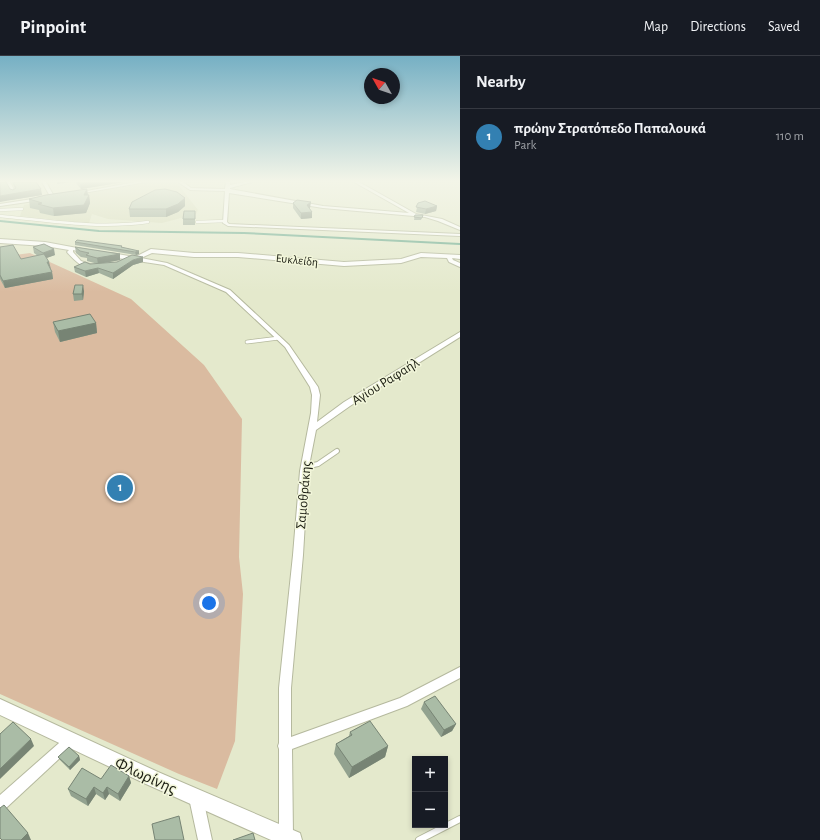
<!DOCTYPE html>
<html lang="en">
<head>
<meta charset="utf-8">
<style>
  :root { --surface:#171b24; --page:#242831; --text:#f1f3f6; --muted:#9ea1a6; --line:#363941; --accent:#3380b2 }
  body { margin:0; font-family:"Alegreya Sans",sans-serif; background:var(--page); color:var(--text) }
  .controls { position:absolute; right:12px; bottom:12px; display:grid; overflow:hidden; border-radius:0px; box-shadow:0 2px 6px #0003 }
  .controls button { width:36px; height:36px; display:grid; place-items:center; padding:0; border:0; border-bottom:1px solid var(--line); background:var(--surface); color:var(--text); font:20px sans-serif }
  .compass { position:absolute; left:364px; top:12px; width:36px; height:36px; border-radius:50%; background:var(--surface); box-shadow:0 2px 6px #0003; rotate:310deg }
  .you { position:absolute; left:209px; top:547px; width:14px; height:14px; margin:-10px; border:3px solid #fff; border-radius:50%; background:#1a73e8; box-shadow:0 0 0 6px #1a73e833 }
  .badge { display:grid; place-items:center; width:26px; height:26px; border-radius:50%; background:var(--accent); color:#fff; font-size:13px; font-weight:700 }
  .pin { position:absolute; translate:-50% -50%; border:2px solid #fff; box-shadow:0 1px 4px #0006 }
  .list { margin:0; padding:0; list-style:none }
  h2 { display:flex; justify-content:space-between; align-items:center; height:52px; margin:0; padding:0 16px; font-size:17px }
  h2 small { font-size:13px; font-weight:400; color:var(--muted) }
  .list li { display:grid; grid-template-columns:26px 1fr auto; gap:12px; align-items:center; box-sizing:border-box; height:56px; padding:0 16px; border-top:1px solid var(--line) }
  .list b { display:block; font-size:15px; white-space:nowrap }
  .list p { margin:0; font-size:13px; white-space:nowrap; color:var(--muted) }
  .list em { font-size:13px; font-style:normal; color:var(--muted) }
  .map { position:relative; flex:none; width:460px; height:784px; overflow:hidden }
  header { display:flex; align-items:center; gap:24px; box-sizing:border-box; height:56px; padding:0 20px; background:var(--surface); border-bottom:1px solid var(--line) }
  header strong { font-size:19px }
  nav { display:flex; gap:22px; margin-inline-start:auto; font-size:14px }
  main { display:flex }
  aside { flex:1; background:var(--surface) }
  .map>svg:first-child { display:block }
  .built { fill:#d7dcba }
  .green { fill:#dabba0 }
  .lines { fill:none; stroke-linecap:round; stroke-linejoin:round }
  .stream { stroke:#6baa8e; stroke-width:2 }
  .service-far3-casing { stroke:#b5b99e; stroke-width:3.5 }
  .service-far2-casing { stroke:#b5b99e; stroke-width:4.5 }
  .service-far1-casing { stroke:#b5b99e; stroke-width:6 }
  .service-casing { stroke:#b5b99e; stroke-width:8 }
  .minor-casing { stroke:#b5b99e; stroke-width:2 }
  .secondary-casing { stroke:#b5b99e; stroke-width:2 }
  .service-far3 { stroke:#fff; stroke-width:2.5 }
  .service-far2 { stroke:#fff; stroke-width:3 }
  .service-far1 { stroke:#fff; stroke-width:4 }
  .service { stroke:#fff; stroke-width:6 }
  .minor { fill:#fff; fill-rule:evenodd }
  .secondary { fill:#fff; fill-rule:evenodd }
  .wall { fill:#92a28f }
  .shaded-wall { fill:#778474 }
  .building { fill:#aabca6; stroke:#778474 }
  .labels { text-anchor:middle; stroke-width:3; stroke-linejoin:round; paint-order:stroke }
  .far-street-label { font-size:12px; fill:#1a1c12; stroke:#f2f6da }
  .street-label { font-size:14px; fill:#1a1c12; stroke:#f2f6da }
  .near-street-label { font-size:17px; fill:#1a1c12; stroke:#f2f6da }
</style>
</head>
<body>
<header>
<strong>Pinpoint</strong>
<nav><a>Map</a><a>Directions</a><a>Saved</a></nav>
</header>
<main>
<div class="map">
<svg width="460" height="784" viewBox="0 0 460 784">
  <rect width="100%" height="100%" fill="#e4e9cc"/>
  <polygon class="built" points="151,126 176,126 198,154 196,158 162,167 108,163 92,158 89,167 85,167 20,160 24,149"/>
  <polygon class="green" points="30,197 131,243 204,309 242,363 239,501 243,538 235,685 217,733 179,718 0,638 0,201"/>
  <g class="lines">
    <polyline class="stream" points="0,165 99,175 244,177 460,188"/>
    <defs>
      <g id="service-far3">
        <polyline points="0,154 22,153"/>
        <path d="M0 160C49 165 99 173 148 166"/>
        <polyline points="197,166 225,165"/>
      </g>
      <polyline id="service-far2" points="247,286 279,282"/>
      <polyline id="service-far1" points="305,411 318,408 337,395"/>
      <polyline id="service" points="419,784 460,763"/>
      <g id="minor">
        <polygon points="6,126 10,126 16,138 12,138"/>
        <polygon points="42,126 46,126 55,142 51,142"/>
        <polygon points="135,126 146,126 78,138 76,137"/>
        <polygon points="178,126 183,126 191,132 225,133 226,126 230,126 230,129 244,126 252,126 230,132 230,133 323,150 409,157 354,126 359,126 416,158 442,163 460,171 460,174 438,165 425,161 323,152 229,137 227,166 229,168 460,178 460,180 228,170 223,167 225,135 190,134"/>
        <polygon points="39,142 41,143 41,144 0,150 0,148"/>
        <path d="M0 183 45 186 88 194V196L86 197 73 194V196L81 205 95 210C85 216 73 203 67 196L69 194 45 190 0 187Z"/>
        <polygon points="151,193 194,197 238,197 344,206 401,203 421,197 460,199 460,203 452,202 453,204 460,207 460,211 449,206 447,202 421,201 401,207 344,210 238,201 194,201 152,197 141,202 167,207 230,234 289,289 318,331 320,339 317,366 344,346 460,276 460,281 350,350 316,374 308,415 303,499 291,632 291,681 400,642 460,611 460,622 407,650 292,693 293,780 291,784 281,784 279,780 279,693 278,690 279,687 279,632 293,499 300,415 311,357 312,339 310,331 285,291 226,236 164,209 111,201 108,199 111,197 135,201"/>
        <polygon points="71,678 75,680 77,684 75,688 5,753 0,755 0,739 67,680"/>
        <polygon points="196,735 201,737 203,742 212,784 198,784 189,742 191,737"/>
      </g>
      <polygon id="secondary" points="0,643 158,716 300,777 302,784 271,784 146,728 0,659"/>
    </defs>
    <use href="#service-far3" class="service-far3-casing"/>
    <use href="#service-far2" class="service-far2-casing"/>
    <use href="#service-far1" class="service-far1-casing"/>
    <use href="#service" class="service-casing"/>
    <use href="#minor" class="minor-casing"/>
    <use href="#secondary" class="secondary-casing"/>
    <use href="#service-far3" class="service-far3"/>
    <use href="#service-far2" class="service-far2"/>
    <use href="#service-far1" class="service-far1"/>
    <use href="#service" class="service"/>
    <use href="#minor" class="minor"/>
    <use href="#secondary" class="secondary"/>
  </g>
  <g class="wall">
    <polygon points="12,126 36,126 42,139 11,144 10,133 13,134 15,133"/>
    <polygon points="75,126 124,126 81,133"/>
    <polygon points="87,133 88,139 89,139 90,147 86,157 54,160 40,157 39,154 30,152 29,143"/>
    <polygon points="293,147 310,152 309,153 312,162 301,163 293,152"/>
    <polygon points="418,147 437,150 436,155 425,158 416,156"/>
    <polygon points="185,150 178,156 166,161 130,161 129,153"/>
    <polygon points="195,155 195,169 183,169 183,163"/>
    <polygon points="415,159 423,159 421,164 414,164"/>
    <polygon points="75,186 122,190 122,191 139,198 136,199 75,189"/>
    <polygon points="0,191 21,203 38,200 34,197 33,191 55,199 46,202 52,216 53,223 5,232 0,223"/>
    <polygon points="75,191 120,198 120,204 99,208 143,206 133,209 113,223 99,217 86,221 75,216 74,211 98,208 87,205 87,202 81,201 76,197"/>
    <polygon points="84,235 83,244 74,245 73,238"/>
    <polygon points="53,266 96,267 97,277 60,286 55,276"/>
    <polygon points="424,646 456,668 452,675 441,681 421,653"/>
    <polygon points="350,676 388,690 385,701 349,722 334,698 336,688 349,680"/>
    <polygon points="79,700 80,704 70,714 60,704 58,701"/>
    <polygon points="129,720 131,727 120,745 109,738 105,744 96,738 88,750 71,740 68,733 101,723"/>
  </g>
  <g class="shaded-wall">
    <polygon points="57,126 71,126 57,128"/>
    <polygon points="92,126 124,126 81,133 80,128"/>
    <polygon points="41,133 42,139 11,144 0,146 0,140"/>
    <polygon points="87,133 88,141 89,139 90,147 86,157 54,160 53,152 84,139"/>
    <polygon points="185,142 185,150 178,156 166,161 166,153"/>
    <polygon points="311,146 310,152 306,155 307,149"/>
    <polygon points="437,150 436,155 425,158 426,153"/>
    <polygon points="312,156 312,162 301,163 301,157"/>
    <polygon points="54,193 55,199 44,203 43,197"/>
    <polygon points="139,195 139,198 136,199 135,196"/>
    <polygon points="120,198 120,204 98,208 97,202"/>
    <polygon points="143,201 143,206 133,209 113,223 113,217 133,204"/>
    <polygon points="47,206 49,206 51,213"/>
    <polygon points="98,212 99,217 86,221 85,215"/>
    <polygon points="52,216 53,223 5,232 3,225"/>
    <polygon points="83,229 84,235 83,244 82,238"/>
    <polygon points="96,267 97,277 60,286 58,275"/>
    <polygon points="456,668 452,675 441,681 444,674"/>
    <polygon points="31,683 34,690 0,723 0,713"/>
    <polygon points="388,690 385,701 349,722 352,711"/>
    <polygon points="79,700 80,704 70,714 69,711"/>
    <polygon points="129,720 131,727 120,745 118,738"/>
    <polygon points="94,731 96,738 88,750 86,743"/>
    <polygon points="107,731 109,738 105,744 103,737"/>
    <polygon points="28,777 31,784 21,784"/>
  </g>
  <g class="building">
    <polygon points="0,126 6,126 10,133 13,134 16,132 13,126 36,126 41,133 0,140"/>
    <polygon points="79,126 92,126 80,128"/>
    <polygon points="87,133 84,139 89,139 84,149 53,152 38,148 42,147 29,143 46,139"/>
    <polygon points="165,133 177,136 185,142 178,148 166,153 129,153 132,146 155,134"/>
    <polygon points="297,144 311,146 307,149 312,156 301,157 293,147"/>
    <polygon points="425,145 437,150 426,153 416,151 418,147"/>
    <polygon points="184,155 195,155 195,163 183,163"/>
    <polygon points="415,159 423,159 422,162 414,161"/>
    <polygon points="77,184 122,190 121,191 139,195 135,196 75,186"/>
    <polygon points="44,188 54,193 43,197 33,191"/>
    <polygon points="13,189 21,203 44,198 49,206 47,206 52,216 3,225 0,219 0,191"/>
    <polygon points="75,191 120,198 97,202 86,199 89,197 80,195"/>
    <polygon points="132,199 143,201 133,204 113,217 98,212 85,215 74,211 85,206 90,208 117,206"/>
    <polygon points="75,229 83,229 82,238 73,238"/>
    <polygon points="90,258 96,267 58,275 53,266"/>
    <polygon points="435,640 456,668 444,674 424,646"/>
    <polygon points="370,665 388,690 352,711 336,688 352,679 350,676"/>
    <polygon points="13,666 31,683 0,713 0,678"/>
    <polygon points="69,691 79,700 69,711 58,701"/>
    <polygon points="111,709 129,720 118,738 107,731 103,737 94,731 86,743 68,733 82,712 101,723"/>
    <polygon points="4,749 28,777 21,784 2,784 0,782 0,752"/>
    <polygon points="179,760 184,784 155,784 152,768"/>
    <polygon points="253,777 255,784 233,784"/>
  </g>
  <linearGradient id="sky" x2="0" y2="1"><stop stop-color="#76b0c4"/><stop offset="0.53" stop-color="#f3f5e8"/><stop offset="1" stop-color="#f3f5e8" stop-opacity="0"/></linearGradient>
  <rect width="460" height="236" fill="url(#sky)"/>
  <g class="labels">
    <g class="far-street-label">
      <text transform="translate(297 204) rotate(6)" y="4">Ευκλείδη</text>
    </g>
    <g class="street-label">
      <text transform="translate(385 325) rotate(-32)" y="5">Αγίου Ραφαήλ</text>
      <text transform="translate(303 439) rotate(-85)" y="5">Σαμοθράκης</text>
    </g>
    <g class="near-street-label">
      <text transform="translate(146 719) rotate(25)" y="6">Φλωρίνης</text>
    </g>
  </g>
</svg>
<div class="controls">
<button>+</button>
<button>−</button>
</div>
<svg class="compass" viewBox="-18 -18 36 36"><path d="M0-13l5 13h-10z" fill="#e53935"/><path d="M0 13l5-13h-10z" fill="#9ea1a6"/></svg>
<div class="you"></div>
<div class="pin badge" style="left:120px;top:432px">1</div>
</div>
<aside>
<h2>Nearby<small></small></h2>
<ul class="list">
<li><span class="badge">1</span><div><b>πρώην Στρατόπεδο Παπαλουκά</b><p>Park</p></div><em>110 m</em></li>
</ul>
</aside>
</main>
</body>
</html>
